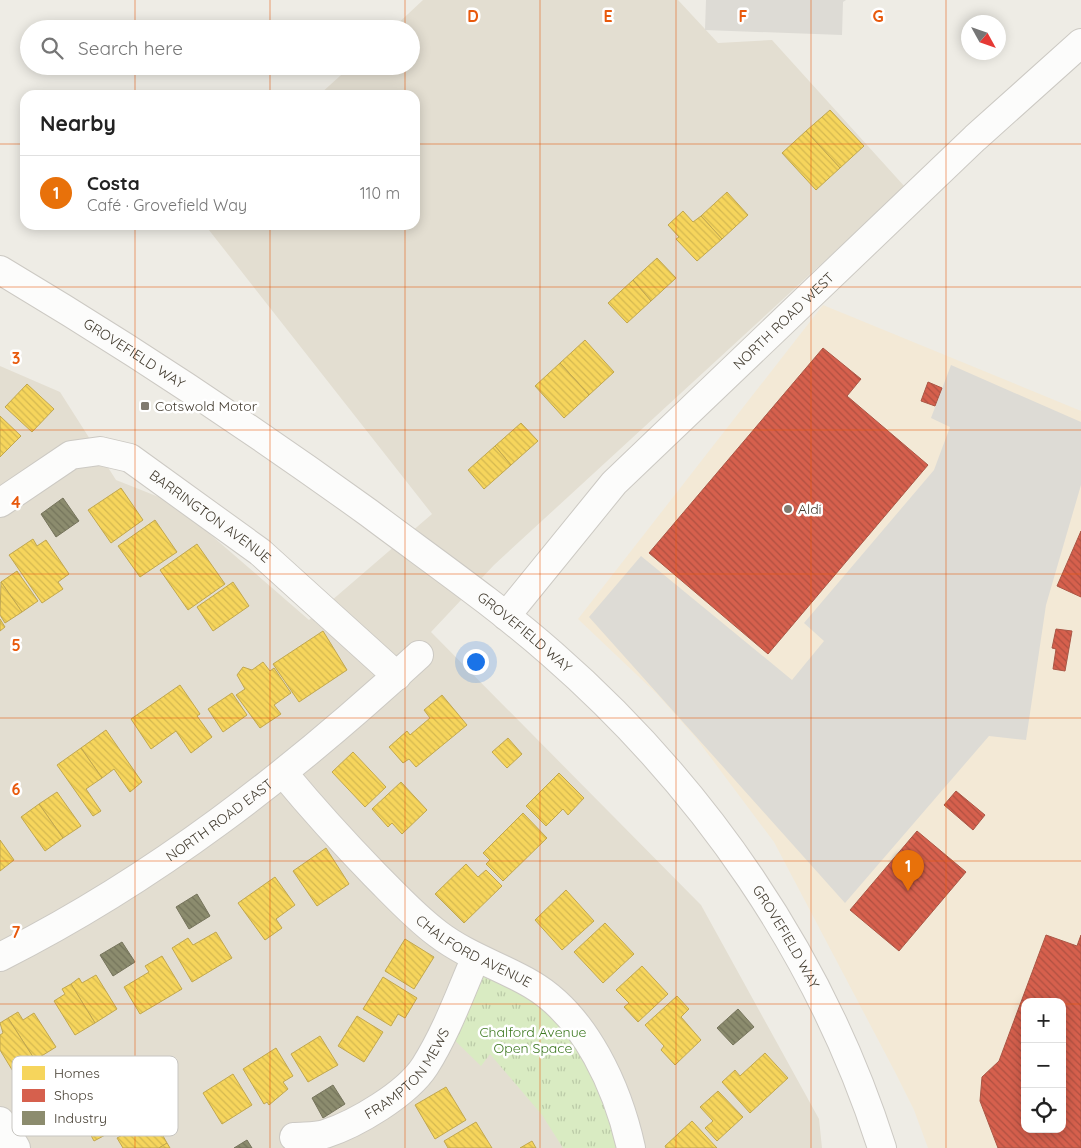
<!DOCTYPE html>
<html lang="en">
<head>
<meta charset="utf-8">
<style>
  :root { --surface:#fff; --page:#f2f2f2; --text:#222; --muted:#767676; --line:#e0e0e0; --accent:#807a70 }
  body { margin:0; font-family:Quicksand,sans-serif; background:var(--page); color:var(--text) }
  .controls { position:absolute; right:15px; bottom:15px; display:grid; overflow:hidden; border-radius:10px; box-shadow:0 2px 12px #0003 }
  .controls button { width:45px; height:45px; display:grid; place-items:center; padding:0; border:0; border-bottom:1px solid var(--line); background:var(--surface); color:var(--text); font:25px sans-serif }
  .compass { position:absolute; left:961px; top:15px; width:45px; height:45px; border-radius:50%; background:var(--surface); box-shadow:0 2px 12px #0003; rotate:130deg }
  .you { position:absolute; left:475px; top:661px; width:18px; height:18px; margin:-12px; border:4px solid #fff; border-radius:50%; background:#1a73e8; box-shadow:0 0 0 8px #1a73e833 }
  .badge { display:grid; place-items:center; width:32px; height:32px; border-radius:50%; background:var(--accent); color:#fff; font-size:16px; font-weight:700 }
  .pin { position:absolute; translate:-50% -41px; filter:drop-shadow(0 1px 2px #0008) }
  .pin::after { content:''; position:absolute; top:26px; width:18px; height:15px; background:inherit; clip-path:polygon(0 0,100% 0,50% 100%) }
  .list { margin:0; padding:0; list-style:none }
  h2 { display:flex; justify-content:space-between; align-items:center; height:65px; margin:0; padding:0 20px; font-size:21px }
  h2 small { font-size:16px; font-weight:400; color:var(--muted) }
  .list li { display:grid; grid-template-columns:32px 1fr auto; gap:15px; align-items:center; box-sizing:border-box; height:75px; padding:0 20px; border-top:1px solid var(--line) }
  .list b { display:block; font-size:19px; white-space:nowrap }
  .list p { margin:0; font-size:16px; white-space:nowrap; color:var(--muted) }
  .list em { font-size:16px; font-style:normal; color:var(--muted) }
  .icon { flex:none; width:28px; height:28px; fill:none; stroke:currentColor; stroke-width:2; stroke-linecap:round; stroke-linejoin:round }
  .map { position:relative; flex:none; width:1081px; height:1148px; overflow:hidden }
  .search { position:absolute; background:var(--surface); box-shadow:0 2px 12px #0003; left:20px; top:20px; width:400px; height:55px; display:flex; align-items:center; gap:12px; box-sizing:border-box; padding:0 18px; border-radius:28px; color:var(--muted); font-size:19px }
  .panel { position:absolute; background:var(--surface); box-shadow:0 2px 12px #0003; left:20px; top:90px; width:400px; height:140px; border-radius:15px }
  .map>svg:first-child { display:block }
  .residential { fill:#e3ded1 }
  .commercial { fill:#f3e9d6; fill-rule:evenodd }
  .park { fill:url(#park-tufts) }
  .parking { fill:#dddbd5 }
  .homes { fill:url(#homes-back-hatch); stroke:#c1a74f }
  .shops { fill:url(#shops-back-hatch); stroke:#aa5645; fill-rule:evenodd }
  .industry { fill:url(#industry-back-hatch); stroke:#76745c }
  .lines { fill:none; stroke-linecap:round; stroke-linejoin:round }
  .minor-casing { stroke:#ccc9c3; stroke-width:30 }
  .tertiary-casing { stroke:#ccc9c3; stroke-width:30 }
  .minor { stroke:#fcfcfb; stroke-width:28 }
  .tertiary { stroke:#fcfcfb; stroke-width:28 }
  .grid { fill:none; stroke:#e8590c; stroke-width:1; stroke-opacity:0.55 }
  .poi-dot { fill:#807a70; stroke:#fff; stroke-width:2 }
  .labels { text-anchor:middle; stroke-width:5; stroke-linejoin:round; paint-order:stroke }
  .street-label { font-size:14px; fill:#443d31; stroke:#fff }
  .poi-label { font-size:14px; fill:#443d31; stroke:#fff; text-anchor:start }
  .park-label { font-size:14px; fill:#3e7921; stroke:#fff }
  .key { fill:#fff; stroke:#c7c5c1; stroke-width:1 }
  .key-label { font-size:14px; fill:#443d31 }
  .grid-label { font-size:16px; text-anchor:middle; font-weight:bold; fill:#e8590c; stroke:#fff; stroke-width:5; stroke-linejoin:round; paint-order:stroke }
</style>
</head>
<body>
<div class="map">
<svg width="1081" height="1148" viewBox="0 0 1081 1148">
  <defs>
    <pattern id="park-tufts" width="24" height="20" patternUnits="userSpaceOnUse" patternTransform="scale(1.25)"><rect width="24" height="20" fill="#d9ebc2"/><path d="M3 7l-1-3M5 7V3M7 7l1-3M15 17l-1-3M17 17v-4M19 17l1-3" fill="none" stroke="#bbcaa7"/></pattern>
    <pattern id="homes-back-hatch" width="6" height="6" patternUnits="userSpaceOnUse" patternTransform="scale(1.25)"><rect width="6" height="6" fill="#f6d55c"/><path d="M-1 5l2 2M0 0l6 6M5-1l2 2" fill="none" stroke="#d4b850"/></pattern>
    <pattern id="shops-back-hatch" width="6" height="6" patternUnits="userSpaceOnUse" patternTransform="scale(1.25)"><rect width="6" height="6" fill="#d6604d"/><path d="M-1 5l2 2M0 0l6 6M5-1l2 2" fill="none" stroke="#af5041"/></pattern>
    <pattern id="industry-back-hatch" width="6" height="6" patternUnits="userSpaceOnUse" patternTransform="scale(1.25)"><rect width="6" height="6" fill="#8c8c6e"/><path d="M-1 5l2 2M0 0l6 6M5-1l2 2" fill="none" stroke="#74745b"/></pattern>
  </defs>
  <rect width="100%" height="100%" fill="#eeece5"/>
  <polygon class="residential" points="423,0 678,0 718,43 772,40 905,187 494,565 431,632 701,905 819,1119 822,1148 0,1148 0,366 60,392 116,480 174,503 309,620 432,514 205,225 415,225 415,95 319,95 351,66 411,66 411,29 392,29"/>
  <path class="commercial" d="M823 305 1081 411V1148H928L914 1110 894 1070 774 842 696 738 657 694 578 619ZM1025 1002H1062V1129H1025Z"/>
  <polygon class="park" points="475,959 563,1010 631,1148 563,1148 542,1115 490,1054 481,1066 444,1030"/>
  <g class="parking">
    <polygon points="706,0 846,0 843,2 842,35 705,30"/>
    <polygon points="951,365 1081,422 1081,485 1046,605 1026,740 989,736 845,903 589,617 641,556 792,680 824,641 804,623 934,470 950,427 931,418"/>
  </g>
  <g class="homes">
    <polygon points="830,110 864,146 840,168 806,131"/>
    <polygon points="806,131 840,168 816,190 782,153"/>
    <polygon points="727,192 748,215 722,239 701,216"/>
    <polygon points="683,211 693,222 701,216 722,239 697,261 676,239 679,237 668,225"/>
    <polygon points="657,258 676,278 651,301 633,280"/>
    <polygon points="633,280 651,301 627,323 608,303"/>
    <polygon points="585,340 614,372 589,395 560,363"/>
    <polygon points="560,363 589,395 564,418 535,386"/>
    <polygon points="27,384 54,409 32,432 5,407"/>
    <polygon points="0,416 21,436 0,457"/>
    <polygon points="521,423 538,441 511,465 495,446"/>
    <polygon points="495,446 511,465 484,489 468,470"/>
    <polygon points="121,488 143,520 111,543 88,510"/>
    <polygon points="155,520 177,552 140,577 118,546"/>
    <polygon points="33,539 37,546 46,540 69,574 58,582 63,589 42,603 9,555"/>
    <polygon points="197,544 225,584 188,610 160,570"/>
    <polygon points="17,571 38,601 22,612 1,582"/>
    <polygon points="1,582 22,612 5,623 0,615"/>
    <polygon points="233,582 249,606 213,631 197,607"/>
    <polygon points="0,619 5,627 0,631"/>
    <polygon points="323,631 347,670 299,702 273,664"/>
    <polygon points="263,662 270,671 274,668 291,693 274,705 281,714 260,728 236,695 245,689 237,675 243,667 252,670"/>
    <polygon points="180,685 200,714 197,716 212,737 191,753 176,731 151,749 131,719"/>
    <polygon points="232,693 247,715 223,732 208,709"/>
    <polygon points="442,695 467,725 416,767 409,759 403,763 389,747 407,731 410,735 430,718 424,710"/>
    <polygon points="106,730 142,782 130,792 114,769 102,778 81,748"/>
    <polygon points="508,738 522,754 507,768 492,752"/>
    <polygon points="81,748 102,778 86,789 101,811 93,816 57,765"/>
    <polygon points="353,752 386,787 365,807 332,772"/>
    <polygon points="559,773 584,798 568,815 563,809 546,826 526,806"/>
    <polygon points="401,782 427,810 402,834 392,823 388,827 372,809"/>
    <polygon points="57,792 81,826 63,838 39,804"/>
    <polygon points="39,804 63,838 45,851 21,817"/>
    <polygon points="523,813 547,838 503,881 486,864 490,860 483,853"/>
    <polygon points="0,840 14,860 0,871"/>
    <polygon points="326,848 349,884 317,906 293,871"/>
    <polygon points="466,864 478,877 486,870 502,886 464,923 435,894"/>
    <polygon points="275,877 295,905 276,919 282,928 265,940 238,903"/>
    <polygon points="566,890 594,921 562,950 535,920"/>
    <polygon points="605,923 634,954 603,983 574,952"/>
    <polygon points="216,932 232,958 192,982 172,948 188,938 193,945"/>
    <polygon points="405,939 434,957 414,989 385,971"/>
    <polygon points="162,956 182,989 140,1014 124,987 149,972 145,966"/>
    <polygon points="642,966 668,994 638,1022 624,1007 629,1003 616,990"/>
    <polygon points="96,975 117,1009 95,1023 71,984 79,978 82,983"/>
    <polygon points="383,977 417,998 405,1018 398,1014 391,1026 363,1009"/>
    <polygon points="71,984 95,1023 75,1035 54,1001 65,994 62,989"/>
    <polygon points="677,996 689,1009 681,1017 701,1040 675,1065 661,1050 664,1046 645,1025"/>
    <polygon points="18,1012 23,1020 34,1013 56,1047 35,1060 8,1018"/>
    <polygon points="357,1016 383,1032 364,1062 338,1046"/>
    <polygon points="8,1018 35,1060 14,1073 0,1050 0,1035 3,1033 0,1023"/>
    <polygon points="320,1036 338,1065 308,1082 291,1054"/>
    <polygon points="276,1048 293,1076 283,1082 288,1089 269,1105 267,1102 264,1104 243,1069"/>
    <polygon points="765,1053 788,1078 750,1113 722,1082 735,1070 740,1076"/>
    <polygon points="233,1074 252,1105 222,1124 203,1093"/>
    <polygon points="446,1087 466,1120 435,1139 415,1105"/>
    <polygon points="127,1091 141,1116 94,1141 81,1117"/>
    <polygon points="718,1091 743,1117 717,1141 705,1128 713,1121 700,1107"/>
    <polygon points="153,1118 167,1143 159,1148 123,1148 117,1138"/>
    <polygon points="692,1121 717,1148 666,1148 665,1146"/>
    <polygon points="476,1122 492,1148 448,1148 444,1141"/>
    <polygon points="532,1141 536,1148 520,1148"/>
    <polygon points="167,1143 170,1148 159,1148"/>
  </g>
  <g class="shops">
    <polygon points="823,348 861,379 847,396 928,465 768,654 649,553"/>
    <polygon points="928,382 942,388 935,406 921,401"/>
    <polygon points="1081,531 1081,597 1057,586"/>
    <polygon points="1056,629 1072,631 1065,671 1053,669 1056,649 1052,648"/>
    <polygon points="956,791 985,815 973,830 944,805"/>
    <polygon points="917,831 966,872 899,951 850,910"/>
    <path d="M1046 935 1077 946 1081 935V1148H998L980 1101 982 1077 999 1061ZM1025 1002H1062V1129H1025Z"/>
  </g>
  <g class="industry">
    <polygon points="63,498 79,521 56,537 41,514"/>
    <polygon points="197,894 210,916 189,929 176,907"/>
    <polygon points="122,942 135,962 113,976 100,955"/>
    <polygon points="738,1009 754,1027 733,1045 717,1028"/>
    <polygon points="333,1085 345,1104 323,1118 312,1098"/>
    <polygon points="247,1140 252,1148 234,1148"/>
  </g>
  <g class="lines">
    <defs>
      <g id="minor">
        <path id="s1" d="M0 503 71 455 100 451 130 458 260 552 397 676"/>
        <path id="s2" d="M284 774C313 809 343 842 375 875 395 895 415 917 438 934 467 956 500 966 531 984 586 1016 618 1089 631 1148"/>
        <path id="s3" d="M0 957C155 879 291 773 419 655"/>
        <polyline points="0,1121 16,1148"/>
        <path id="s4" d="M294 1137C304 1136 316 1137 325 1134 356 1124 407 1094 425 1066 446 1033 460 994 475 959"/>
      </g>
      <g id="tertiary">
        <path id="s5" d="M0 270C126 345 250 427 369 513 430 559 494 603 552 654 703 786 821 956 882 1148"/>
        <path id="s6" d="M506 616 614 483 975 138 1081 43"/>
      </g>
    </defs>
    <use href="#minor" class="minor-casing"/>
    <use href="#tertiary" class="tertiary-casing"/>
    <use href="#minor" class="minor"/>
    <use href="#tertiary" class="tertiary"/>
  </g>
  <path class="grid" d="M135 0V29M270 0V29M405 0V29M540 0V1148M676 0V1148M811 0V1148M946 0V1148M135 66V95M270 66V95M405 66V95M0 144H25M415 144H1081M135 225V1148M270 225V1148M405 225V1148M0 287H1081M0 430H1081M0 574H1081M0 718H1081M0 861H1081M0 1004H1025M1062 1004H1081"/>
  <g class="poi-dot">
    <rect x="140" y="401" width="10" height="10" rx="2.5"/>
    <circle cx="788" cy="509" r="5"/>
  </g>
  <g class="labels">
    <g class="street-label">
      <text dy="5" stroke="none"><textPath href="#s6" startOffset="406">NORTH ROAD WEST</textPath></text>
      <text dy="5" stroke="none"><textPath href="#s5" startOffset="158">GROVEFIELD WAY</textPath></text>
      <text dy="5" stroke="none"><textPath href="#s1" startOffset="245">BARRINGTON AVENUE</textPath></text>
      <text dy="5" stroke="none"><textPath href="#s5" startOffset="638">GROVEFIELD WAY</textPath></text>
      <text dy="5" stroke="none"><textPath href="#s3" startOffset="259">NORTH ROAD EAST</textPath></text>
      <text dy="5" stroke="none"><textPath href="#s5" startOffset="1042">GROVEFIELD WAY</textPath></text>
      <text dy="5" stroke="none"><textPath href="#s2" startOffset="262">CHALFORD AVENUE</textPath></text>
      <text dy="5" stroke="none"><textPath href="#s4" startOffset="136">FRAMPTON MEWS</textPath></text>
    </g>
    <g class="poi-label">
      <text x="155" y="411">Cotswold Motor</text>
      <text x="798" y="514">Aldi</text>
    </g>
    <g class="park-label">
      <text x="533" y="1037">Chalford Avenue<tspan x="533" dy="16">Open Space</tspan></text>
    </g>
  </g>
  <rect x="12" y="1056" width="166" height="80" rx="8" class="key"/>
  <rect x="22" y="1066" width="23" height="14" fill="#f6d55c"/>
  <rect x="22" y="1089" width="23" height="13" fill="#d6604d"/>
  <rect x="22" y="1111" width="23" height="14" fill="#8c8c6e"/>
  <g class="key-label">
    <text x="54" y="1078">Homes</text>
    <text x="54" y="1100">Shops</text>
    <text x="54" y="1123">Industry</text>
  </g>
  <g class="grid-label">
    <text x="473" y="22">D</text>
    <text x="608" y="22">E</text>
    <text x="743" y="22">F</text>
    <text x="878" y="22">G</text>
    <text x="16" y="364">3</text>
    <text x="16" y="508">4</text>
    <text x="16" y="651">5</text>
    <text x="16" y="795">6</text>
    <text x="16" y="938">7</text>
  </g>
</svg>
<div class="controls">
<button>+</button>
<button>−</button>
<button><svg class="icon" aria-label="locate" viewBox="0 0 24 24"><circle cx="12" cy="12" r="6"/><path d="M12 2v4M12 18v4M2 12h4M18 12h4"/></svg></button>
</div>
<svg class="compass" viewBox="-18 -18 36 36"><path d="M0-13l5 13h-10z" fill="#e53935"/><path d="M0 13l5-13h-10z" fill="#767676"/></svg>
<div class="you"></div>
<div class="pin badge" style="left:908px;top:891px;background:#e8710a">1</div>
<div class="search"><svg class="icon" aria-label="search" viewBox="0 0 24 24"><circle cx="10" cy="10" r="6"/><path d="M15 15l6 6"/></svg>Search here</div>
<section class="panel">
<h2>Nearby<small></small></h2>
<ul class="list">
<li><span class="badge" style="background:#e8710a">1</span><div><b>Costa</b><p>Café · Grovefield Way</p></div><em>110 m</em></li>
</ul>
</section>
</div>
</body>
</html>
